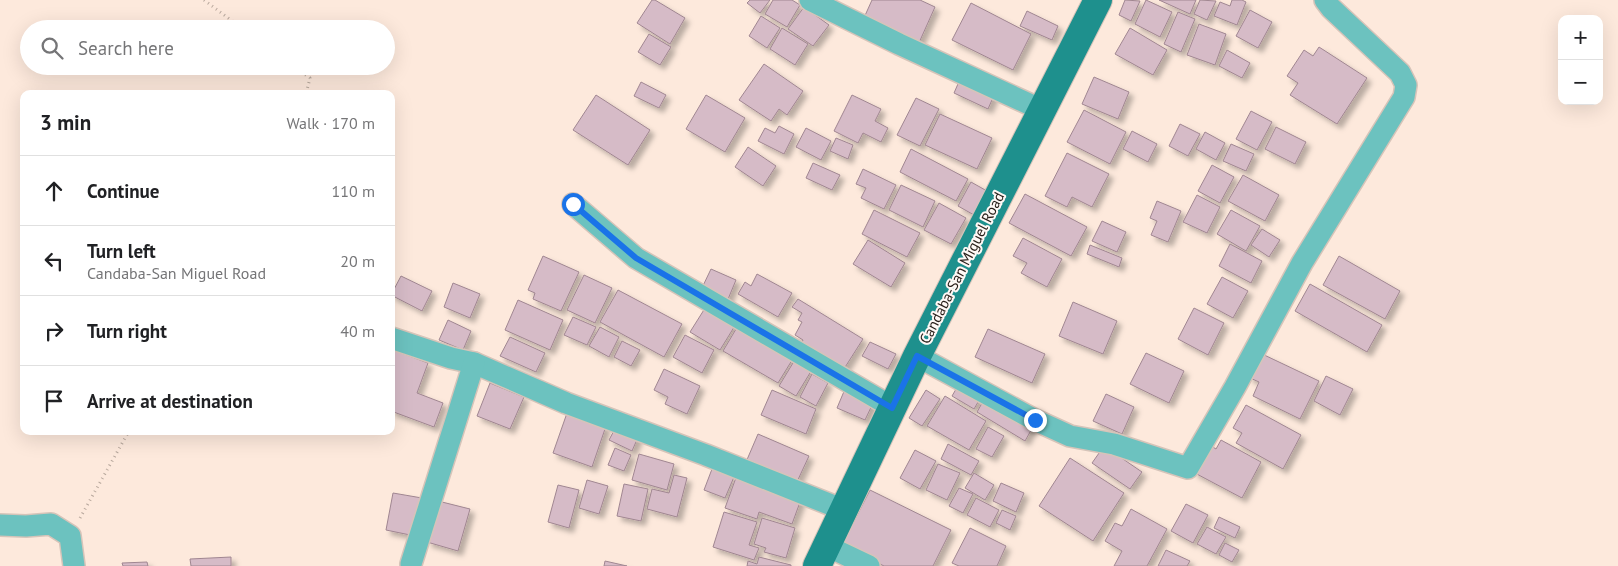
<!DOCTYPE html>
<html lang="en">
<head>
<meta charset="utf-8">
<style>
  :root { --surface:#fff; --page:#f2f2f2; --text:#202124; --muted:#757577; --line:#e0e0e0 }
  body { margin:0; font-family:"PT Sans",sans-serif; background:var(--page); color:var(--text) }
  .controls { position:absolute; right:15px; top:15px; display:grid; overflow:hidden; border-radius:10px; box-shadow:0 5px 20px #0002 }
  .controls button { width:45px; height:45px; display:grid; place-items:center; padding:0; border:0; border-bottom:1px solid var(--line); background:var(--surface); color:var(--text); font:25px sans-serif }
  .stop { position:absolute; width:15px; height:15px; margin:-11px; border:4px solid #1a73e8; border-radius:50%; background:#fff }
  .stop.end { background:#1a73e8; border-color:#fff; box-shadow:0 1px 5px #0008 }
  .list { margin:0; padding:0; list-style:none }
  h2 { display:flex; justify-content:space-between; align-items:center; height:65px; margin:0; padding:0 20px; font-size:21px }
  h2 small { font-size:16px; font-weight:400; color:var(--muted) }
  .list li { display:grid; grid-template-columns:32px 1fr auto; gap:15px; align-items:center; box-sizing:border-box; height:70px; padding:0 20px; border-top:1px solid var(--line) }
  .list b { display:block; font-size:19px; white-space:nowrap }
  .list p { margin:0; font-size:16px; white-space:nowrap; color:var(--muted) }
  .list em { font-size:16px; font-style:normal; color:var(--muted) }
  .icon { flex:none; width:28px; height:28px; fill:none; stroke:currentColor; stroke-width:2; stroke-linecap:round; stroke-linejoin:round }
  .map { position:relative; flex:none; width:1618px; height:566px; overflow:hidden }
  .search { position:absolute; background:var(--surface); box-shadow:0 5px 20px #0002; left:20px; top:20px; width:375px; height:55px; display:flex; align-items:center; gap:12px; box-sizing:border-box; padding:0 18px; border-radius:28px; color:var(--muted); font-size:19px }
  .panel { position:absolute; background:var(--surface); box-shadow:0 5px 20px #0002; left:20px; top:90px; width:375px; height:345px; border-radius:10px }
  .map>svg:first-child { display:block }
  .building { fill:#d6bbc7; stroke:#a08691; filter:url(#shadow) }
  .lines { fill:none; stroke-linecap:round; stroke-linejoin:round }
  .minor-casing { stroke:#d6c4b9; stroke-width:24 }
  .primary-casing { stroke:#d6c4b9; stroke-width:30 }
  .path { stroke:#b8a89d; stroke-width:3; stroke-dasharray:1 4; stroke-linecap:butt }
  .minor { stroke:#6cc2bf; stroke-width:21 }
  .primary { stroke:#1e908d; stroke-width:28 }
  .route { stroke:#1a73e8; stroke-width:6 }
  .labels { text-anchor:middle; stroke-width:4; stroke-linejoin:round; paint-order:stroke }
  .street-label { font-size:15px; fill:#271e18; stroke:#fff9f6 }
</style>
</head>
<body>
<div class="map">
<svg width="1618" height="566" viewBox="0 0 1618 566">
  <defs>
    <filter id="shadow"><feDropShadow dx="4.5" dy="4.5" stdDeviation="2.5" flood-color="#0004"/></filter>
  </defs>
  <rect width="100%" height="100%" fill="#fde9dc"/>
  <g class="building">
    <polygon points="652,0 655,0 685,18 670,44 637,23"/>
    <polygon points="750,0 770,0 760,13 747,3"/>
    <polygon points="773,0 792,0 800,5 787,27 765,14"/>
    <polygon points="872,0 920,0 935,7 918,45 863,20"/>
    <polygon points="1125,0 1140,1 1131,21 1119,15"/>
    <polygon points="1146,0 1172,12 1160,37 1135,24"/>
    <polygon points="1159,0 1196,0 1190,14"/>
    <polygon points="1200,0 1216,1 1207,20 1194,14"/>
    <polygon points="1232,0 1242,0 1246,2 1237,25 1214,16 1220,2 1230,6"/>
    <polygon points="971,3 1031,34 1013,70 952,40"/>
    <polygon points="804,7 829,25 813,46 788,29"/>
    <polygon points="1250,10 1272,22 1258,48 1236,36"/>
    <polygon points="1027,11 1058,26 1052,40 1020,26"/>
    <polygon points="1178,12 1195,19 1181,52 1164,44"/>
    <polygon points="761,16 780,28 767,48 749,36"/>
    <polygon points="1199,24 1226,34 1215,65 1187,55"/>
    <polygon points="782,28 808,44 795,65 770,49"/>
    <polygon points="1130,28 1167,50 1153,75 1115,54"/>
    <polygon points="649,34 671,47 660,65 638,52"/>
    <polygon points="1319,47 1367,78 1337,124 1290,95 1298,83 1287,76 1304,50 1313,56"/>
    <polygon points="1227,50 1250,63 1242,78 1219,66"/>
    <polygon points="764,64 803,91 787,115 779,109 771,121 739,100"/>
    <polygon points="961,77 995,93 988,109 954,93"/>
    <polygon points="1094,77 1129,92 1118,119 1082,104"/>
    <polygon points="641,82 666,95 659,108 634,96"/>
    <polygon points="596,95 650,130 628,165 573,130"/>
    <polygon points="706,95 745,118 725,152 686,129"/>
    <polygon points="852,95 881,109 875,121 888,128 881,142 863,133 858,143 834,131"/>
    <polygon points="916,98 939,109 920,146 897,135"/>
    <polygon points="1084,110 1126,132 1110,164 1067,142"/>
    <polygon points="1251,111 1272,122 1257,150 1236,139"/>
    <polygon points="940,114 992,138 977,169 925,145"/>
    <polygon points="1180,124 1200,134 1188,156 1169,146"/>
    <polygon points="779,126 794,134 784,154 758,141 765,128 775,133"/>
    <polygon points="1276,127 1306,142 1295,164 1265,149"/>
    <polygon points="806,128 831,141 821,160 796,147"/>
    <polygon points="1132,131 1157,144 1148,162 1123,149"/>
    <polygon points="1205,132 1225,143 1216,160 1196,149"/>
    <polygon points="836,138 853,145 848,159 830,151"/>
    <polygon points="1231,144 1254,154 1246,171 1223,161"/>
    <polygon points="748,147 776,166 763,186 735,167"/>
    <polygon points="911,149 968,179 956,201 900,172"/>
    <polygon points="1067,153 1109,174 1092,207 1072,197 1067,207 1045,196"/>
    <polygon points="813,163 840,175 832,190 806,178"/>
    <polygon points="1212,165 1234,177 1220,203 1198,191"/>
    <polygon points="863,169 896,185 884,209 861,198 866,188 856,184"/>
    <polygon points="1243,175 1279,195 1265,221 1228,201"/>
    <polygon points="971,182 987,191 974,215 958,206"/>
    <polygon points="901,185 935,201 923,227 889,210"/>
    <polygon points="1025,194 1087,227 1071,256 1009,223"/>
    <polygon points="1197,195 1220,207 1207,233 1183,222"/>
    <polygon points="1157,201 1181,211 1168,242 1151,235 1157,221 1150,218"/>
    <polygon points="939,203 966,218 951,244 924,230"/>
    <polygon points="874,210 920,233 907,257 862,234"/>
    <polygon points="1231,210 1260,226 1246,251 1217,234"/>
    <polygon points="1102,221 1126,232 1117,252 1092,241"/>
    <polygon points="1262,229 1280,240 1269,257 1251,245"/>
    <polygon points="1023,238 1062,259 1047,287 1021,273 1027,263 1013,256"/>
    <polygon points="868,240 905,263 891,287 853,264"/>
    <polygon points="1230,244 1262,261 1251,283 1219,266"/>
    <polygon points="1090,245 1122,258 1119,267 1087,254"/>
    <polygon points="543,256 579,272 561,311 533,299 535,293 528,290"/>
    <polygon points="1339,256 1400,291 1385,319 1323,285"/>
    <polygon points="711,269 736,280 726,304 700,292"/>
    <polygon points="757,274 792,293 778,317 738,294 745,282 751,286"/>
    <polygon points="584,275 612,288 595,323 567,310"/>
    <polygon points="401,276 432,291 422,311 391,295"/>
    <polygon points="1222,277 1248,291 1233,318 1207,304"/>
    <polygon points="453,283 480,294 470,318 444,307"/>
    <polygon points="1310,284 1382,325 1367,352 1295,311"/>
    <polygon points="618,290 682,324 664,357 600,322"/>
    <polygon points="798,299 863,339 842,372 800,346 803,340 795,335 802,322 798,320 802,313 792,307"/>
    <polygon points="518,300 563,320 550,350 505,330"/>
    <polygon points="1073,302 1117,321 1103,354 1059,336"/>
    <polygon points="707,305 736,324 720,350 690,332"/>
    <polygon points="1194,308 1224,323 1208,355 1178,339"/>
    <polygon points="573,317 596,327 587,345 564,335"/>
    <polygon points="448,320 471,331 463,350 439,340"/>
    <polygon points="739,324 794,357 778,383 723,351"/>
    <polygon points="600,327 619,337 609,357 589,346"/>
    <polygon points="988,329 1045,354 1032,383 975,357"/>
    <polygon points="685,335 714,350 702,373 673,357"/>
    <polygon points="510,337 545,353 536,372 500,356"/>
    <polygon points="622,341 640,350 631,366 614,357"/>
    <polygon points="870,342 896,354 888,369 862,356"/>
    <polygon points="391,349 428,363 417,393 443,403 434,427 391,411"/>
    <polygon points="1146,353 1184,371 1169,403 1130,384"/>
    <polygon points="1260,353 1319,381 1300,419 1253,396 1259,382 1248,377"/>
    <polygon points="796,358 813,368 796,396 779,386"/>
    <polygon points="664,369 700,386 687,414 665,404 668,397 654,390"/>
    <polygon points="812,374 828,383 816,406 800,397"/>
    <polygon points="1326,376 1353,389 1340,415 1314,401"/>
    <polygon points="490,383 524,397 510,429 477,416"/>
    <polygon points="959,384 981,397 974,409 952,396"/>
    <polygon points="845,389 874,401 865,420 837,408"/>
    <polygon points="772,390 816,409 806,434 761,415"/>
    <polygon points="926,390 940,399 922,426 909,418"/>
    <polygon points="1106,394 1134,407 1122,434 1093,421"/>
    <polygon points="945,396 986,421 969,450 927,426"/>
    <polygon points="986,396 1034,425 1025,441 977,412"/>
    <polygon points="1246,405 1301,435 1283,469 1236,443 1242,433 1233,428"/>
    <polygon points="567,413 606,426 592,467 553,453"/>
    <polygon points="617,425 639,435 632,451 609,440"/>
    <polygon points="988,427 1004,436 992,457 976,449"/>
    <polygon points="758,434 809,456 796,484 746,462"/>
    <polygon points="1221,440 1261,462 1242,498 1193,472 1208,444 1216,449"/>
    <polygon points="948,444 979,461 971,475 941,459"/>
    <polygon points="1104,446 1142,472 1130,489 1092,463"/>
    <polygon points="615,448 631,455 624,471 608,465"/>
    <polygon points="915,450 936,461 920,489 900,478"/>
    <polygon points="639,454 674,464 667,490 632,480"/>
    <polygon points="1070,458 1124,493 1093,541 1039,506"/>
    <polygon points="938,464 960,473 947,500 926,490"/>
    <polygon points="712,469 734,477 725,498 704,490"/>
    <polygon points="738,472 803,494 792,524 759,512 757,519 725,508"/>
    <polygon points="974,473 994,485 985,500 965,488"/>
    <polygon points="674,475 687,478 677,517 647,509 652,489 669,493"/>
    <polygon points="587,480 608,486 599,514 579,508"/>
    <polygon points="1001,483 1024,493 1016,512 993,501"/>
    <polygon points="624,484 648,489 641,521 617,516"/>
    <polygon points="558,485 579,490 569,528 548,522"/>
    <polygon points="959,488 973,494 963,513 949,506"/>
    <polygon points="870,490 951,530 933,566 884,566 842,545"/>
    <polygon points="393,493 422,498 415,536 386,530"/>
    <polygon points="976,498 999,510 990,527 967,515"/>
    <polygon points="438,501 470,509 458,551 427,542"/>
    <polygon points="1186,504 1208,515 1193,543 1171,531"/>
    <polygon points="1131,509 1167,529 1147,566 1114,566 1122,551 1105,541 1115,523 1122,526"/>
    <polygon points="1002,510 1016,516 1010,530 996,523"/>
    <polygon points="724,512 757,522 749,545 759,548 754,560 713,547"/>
    <polygon points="1219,517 1240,527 1235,538 1214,528"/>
    <polygon points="762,518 795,528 786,558 764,552 766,548 754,544"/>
    <polygon points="1207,527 1226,537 1216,554 1197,544"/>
    <polygon points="970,528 1006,546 997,566 959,566 952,563"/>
    <polygon points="1225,543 1239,550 1232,562 1219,555"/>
    <polygon points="1166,550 1190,561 1187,566 1158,566"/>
    <polygon points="231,557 231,566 191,566 190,559"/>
    <polygon points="759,557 791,565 791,566 747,566 748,561 757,564"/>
    <polygon points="605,561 627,566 604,566"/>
    <polygon points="147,562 148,566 123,566 122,563"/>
  </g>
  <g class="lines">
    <defs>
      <g id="minor">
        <polyline points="810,0 899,44 1042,110"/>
        <polyline points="573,204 636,258 892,407"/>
        <polyline points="391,338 451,358 474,363 566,403 706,455 844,510"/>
        <polyline points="917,356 1035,420 1070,436 1114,444 1188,468 1235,387 1302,263 1404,97 1406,85 1400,73 1331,8 1325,0"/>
        <polyline points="0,525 26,526 51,524 70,536 74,566"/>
        <polyline points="827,546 869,566"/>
        <polyline points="411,564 474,363"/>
      </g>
      <polyline id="primary" points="817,566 917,356 1098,0"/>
    </defs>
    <use href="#minor" class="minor-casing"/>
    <use href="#primary" class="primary-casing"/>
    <g class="path">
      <polyline points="204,0 243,29"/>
      <polyline points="293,66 310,78 306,94"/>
      <polyline points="80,518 129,431"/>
    </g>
    <use href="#minor" class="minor"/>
    <use href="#primary" class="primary"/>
  </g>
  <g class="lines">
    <polyline class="route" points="573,204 636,258 892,408 917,356 1035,420"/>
  </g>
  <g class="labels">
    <g class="street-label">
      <text transform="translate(962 268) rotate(-63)" y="5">Candaba-San Miguel Road</text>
    </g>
  </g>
</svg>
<div class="controls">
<button>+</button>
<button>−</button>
</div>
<div class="stop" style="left:573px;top:204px"></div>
<div class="stop end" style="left:1035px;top:420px"></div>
<div class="search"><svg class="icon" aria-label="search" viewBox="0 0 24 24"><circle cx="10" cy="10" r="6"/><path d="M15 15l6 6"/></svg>Search here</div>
<section class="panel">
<h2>3 min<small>Walk · 170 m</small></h2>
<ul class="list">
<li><svg class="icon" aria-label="ahead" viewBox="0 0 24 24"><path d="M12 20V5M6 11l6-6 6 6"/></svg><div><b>Continue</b></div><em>110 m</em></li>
<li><svg class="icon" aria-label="left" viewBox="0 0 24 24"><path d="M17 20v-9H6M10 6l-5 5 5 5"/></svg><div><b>Turn left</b><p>Candaba-San Miguel Road</p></div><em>20 m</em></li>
<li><svg class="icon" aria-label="right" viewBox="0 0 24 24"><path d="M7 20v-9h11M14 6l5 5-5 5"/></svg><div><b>Turn right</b></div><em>40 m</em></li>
<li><svg class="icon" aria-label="arrive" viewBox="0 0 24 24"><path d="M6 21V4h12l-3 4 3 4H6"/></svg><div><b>Arrive at destination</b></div></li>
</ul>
</section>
</div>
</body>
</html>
